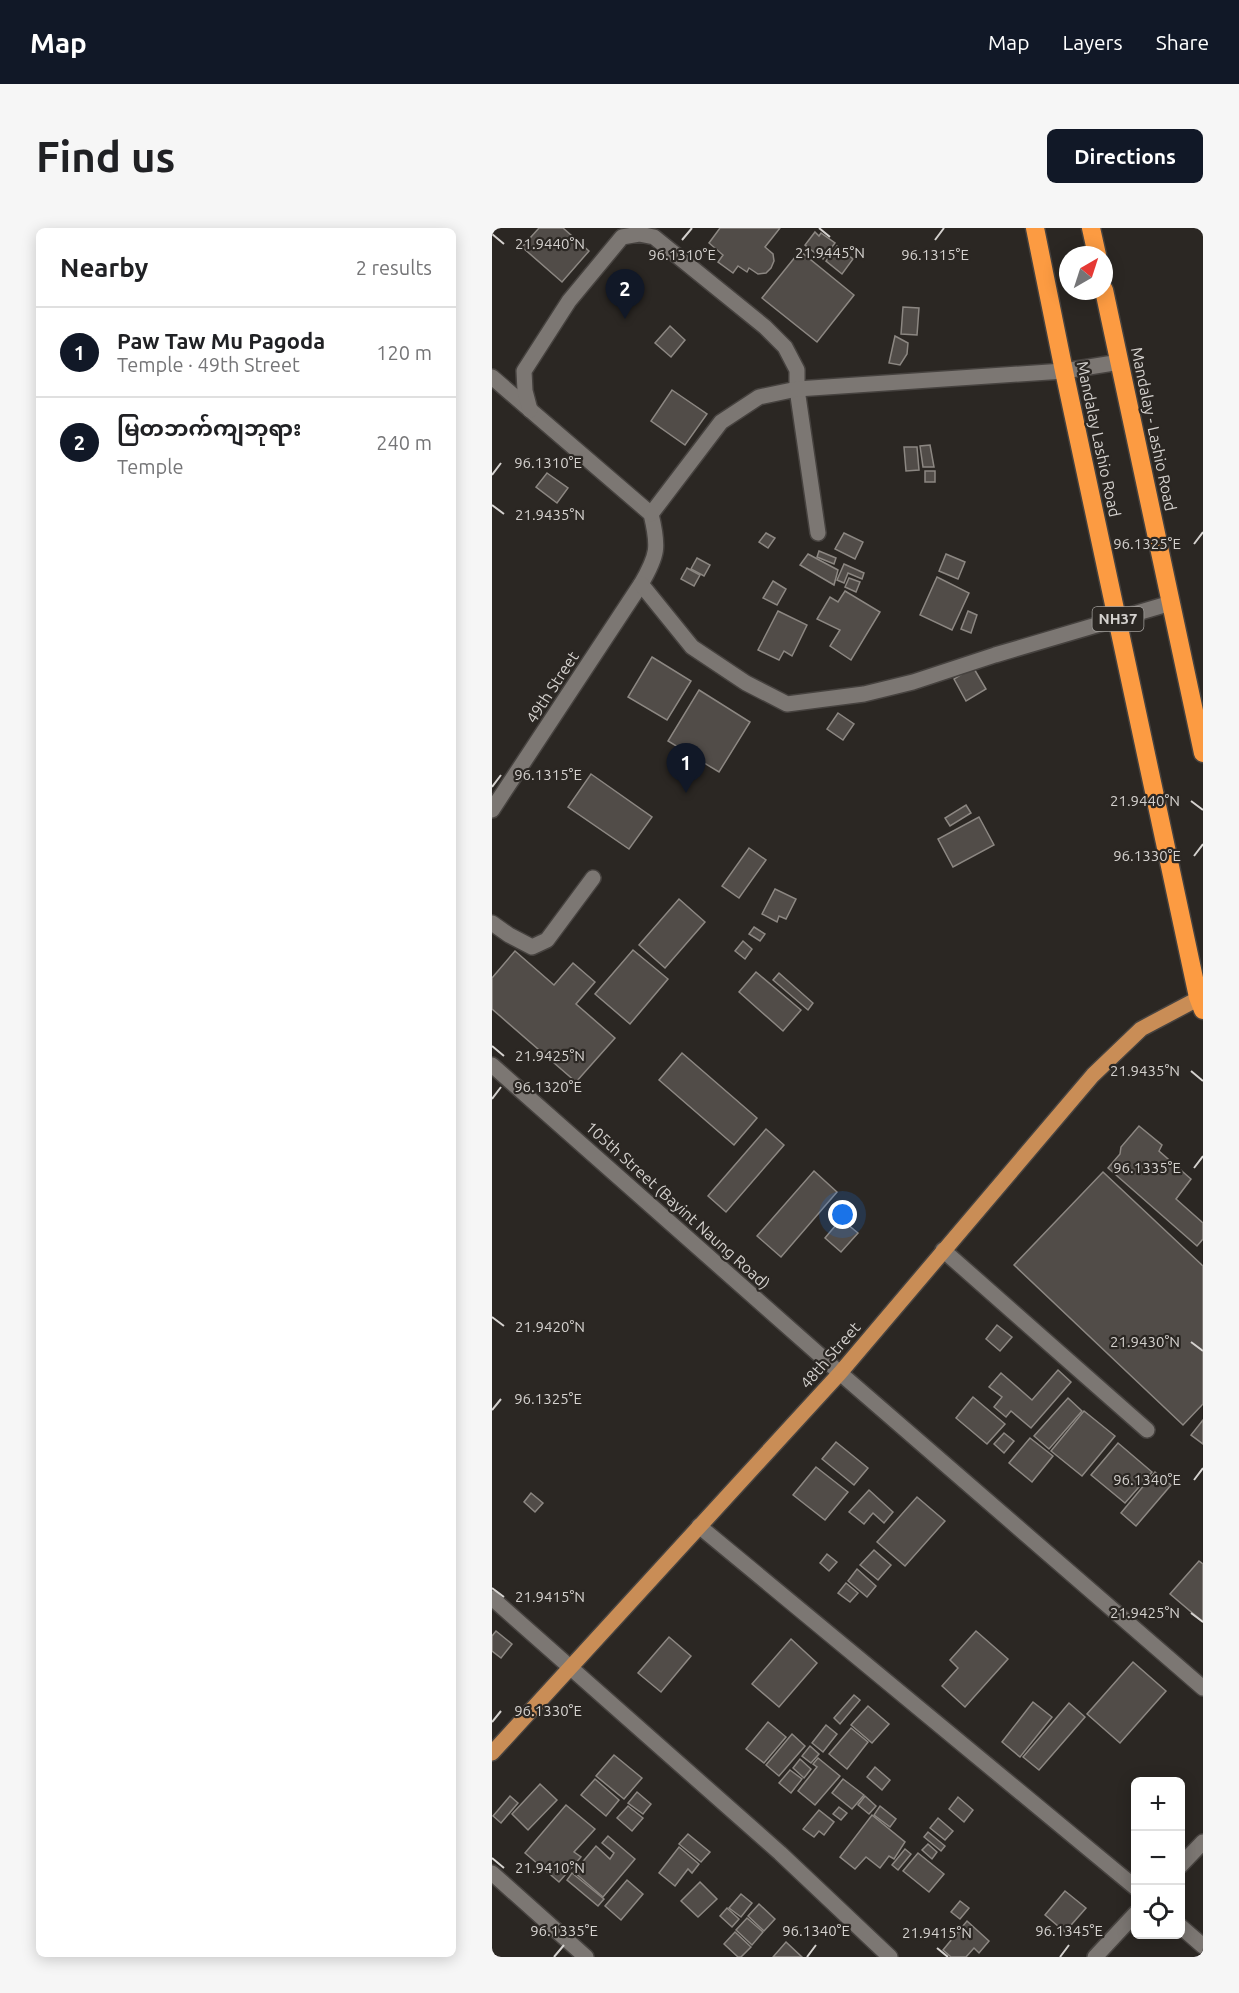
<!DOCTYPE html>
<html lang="en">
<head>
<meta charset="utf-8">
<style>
  :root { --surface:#fff; --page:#f6f6f6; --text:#202124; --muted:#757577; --line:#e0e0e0; --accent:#111827 }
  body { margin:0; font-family:Ubuntu,"Noto Sans Myanmar",sans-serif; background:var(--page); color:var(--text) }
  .controls { position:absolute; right:18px; bottom:18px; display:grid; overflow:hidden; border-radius:9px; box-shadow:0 3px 15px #0003 }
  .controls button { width:54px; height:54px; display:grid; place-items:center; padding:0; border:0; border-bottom:2px solid var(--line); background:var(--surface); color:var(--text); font:30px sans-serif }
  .compass { position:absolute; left:567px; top:18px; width:54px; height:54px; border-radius:50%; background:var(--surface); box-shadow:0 3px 15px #0003; rotate:39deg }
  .you { position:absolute; left:351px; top:987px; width:21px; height:21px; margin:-15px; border:4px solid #fff; border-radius:50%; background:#1a73e8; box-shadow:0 0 0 9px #1a73e833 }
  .badge { display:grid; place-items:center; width:39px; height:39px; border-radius:50%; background:var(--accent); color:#fff; font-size:20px; font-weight:700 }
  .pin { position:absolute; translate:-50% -50px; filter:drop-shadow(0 2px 3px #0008) }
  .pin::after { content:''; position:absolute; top:32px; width:21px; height:18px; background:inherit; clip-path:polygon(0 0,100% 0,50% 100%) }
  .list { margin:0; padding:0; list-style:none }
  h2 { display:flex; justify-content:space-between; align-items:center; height:78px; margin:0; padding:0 24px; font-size:26px }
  h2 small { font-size:20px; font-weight:400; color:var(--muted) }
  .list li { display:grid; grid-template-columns:39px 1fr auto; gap:18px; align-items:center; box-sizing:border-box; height:90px; padding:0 24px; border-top:2px solid var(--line) }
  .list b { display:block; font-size:22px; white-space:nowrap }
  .list p { margin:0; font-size:20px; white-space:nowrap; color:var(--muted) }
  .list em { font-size:20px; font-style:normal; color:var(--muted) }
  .icon { flex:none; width:33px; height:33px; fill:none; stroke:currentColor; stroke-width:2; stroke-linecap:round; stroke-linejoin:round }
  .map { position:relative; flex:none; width:711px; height:1729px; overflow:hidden; border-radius:9px }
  header { display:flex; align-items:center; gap:36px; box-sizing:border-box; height:84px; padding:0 30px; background:var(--accent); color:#fff }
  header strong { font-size:28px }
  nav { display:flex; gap:33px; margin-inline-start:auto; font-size:21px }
  .intro { display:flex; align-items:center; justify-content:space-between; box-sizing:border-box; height:144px; padding:0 36px }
  h1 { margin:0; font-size:42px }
  .button { padding:15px 27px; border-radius:9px; background:var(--accent); color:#fff; font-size:21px; font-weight:700 }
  main { display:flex; gap:36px; padding:0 36px }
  aside { flex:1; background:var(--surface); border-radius:9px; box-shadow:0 3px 15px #0003 }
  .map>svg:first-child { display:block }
  .building { fill:#514c48; stroke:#8c8782; stroke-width:1.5 }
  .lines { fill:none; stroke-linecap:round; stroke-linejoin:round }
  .minor-casing { stroke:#46423f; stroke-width:18 }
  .major-casing { stroke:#46423f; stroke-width:18 }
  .highway-casing { stroke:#46423f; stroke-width:21 }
  .minor { stroke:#7c7773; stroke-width:15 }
  .major { stroke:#c98d56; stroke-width:15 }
  .highway { stroke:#fc9b42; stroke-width:18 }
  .ticks { fill:none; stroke:#d4d1ce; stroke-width:2 }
  .labels { text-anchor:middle; stroke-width:4.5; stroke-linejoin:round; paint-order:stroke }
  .shield { fill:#2b2723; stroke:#a19e9b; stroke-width:1.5 }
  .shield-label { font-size:15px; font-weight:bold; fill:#d4d1ce }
  .street-label { font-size:16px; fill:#d4d1ce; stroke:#2b2723 }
  .ticks-label { font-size:15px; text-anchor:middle; fill:#d4d1ce; stroke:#2b2723; stroke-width:4.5; stroke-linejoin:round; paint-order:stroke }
</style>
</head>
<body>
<header>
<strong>Map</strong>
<nav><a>Map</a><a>Layers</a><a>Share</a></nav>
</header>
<div class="intro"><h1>Find us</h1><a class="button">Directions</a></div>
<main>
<aside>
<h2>Nearby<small>2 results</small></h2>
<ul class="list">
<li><span class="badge">1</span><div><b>Paw Taw Mu Pagoda</b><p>Temple · 49th Street</p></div><em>120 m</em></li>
<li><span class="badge">2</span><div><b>မြတဘက်ကျဘုရား</b><p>Temple</p></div><em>240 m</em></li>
</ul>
</aside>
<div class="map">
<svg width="711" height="1729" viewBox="0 0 711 1729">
  <rect width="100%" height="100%" fill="#2b2723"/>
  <g class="building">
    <polygon points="47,0 71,0 97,23 70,54 30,19"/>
    <polygon points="228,0 288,0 273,19 281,26 282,33 279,40 274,45 266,46 257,40 255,44 246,38 241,45 226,34 231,27 217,15"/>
    <polygon points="323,4 327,8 329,5 343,15 331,31 313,17"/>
    <polygon points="345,18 361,31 350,46 334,33"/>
    <polygon points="308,23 362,67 325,114 270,70"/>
    <polygon points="411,79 427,80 425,107 409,106"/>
    <polygon points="178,98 193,112 179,129 163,115"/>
    <polygon points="403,108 416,115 415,126 408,137 397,135"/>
    <polygon points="180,162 215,186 193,217 159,193"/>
    <polygon points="438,217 442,239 431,239 428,218"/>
    <polygon points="412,219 425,219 427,242 414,243"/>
    <rect x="433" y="243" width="10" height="11"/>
    <polygon points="55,245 76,260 65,275 44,259"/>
    <polygon points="274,305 283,310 276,320 267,314"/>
    <polygon points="352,305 371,314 363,331 343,321"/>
    <polygon points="327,323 344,330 342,336 325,329"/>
    <polygon points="316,326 346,342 342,357 308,337"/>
    <polygon points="454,326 473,334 466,351 447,343"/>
    <polygon points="205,330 218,337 212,348 199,341"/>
    <polygon points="352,336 372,345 370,351 356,345 352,355 345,352"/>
    <polygon points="195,340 208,347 202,358 189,351"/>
    <polygon points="445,349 477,365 460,402 428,387"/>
    <polygon points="357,350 368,354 364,364 353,359"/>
    <polygon points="281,353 294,361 285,377 271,370"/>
    <polygon points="353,363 388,384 359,432 338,418 348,402 325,391 338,369 346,374"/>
    <polygon points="286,383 315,397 300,428 292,423 287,432 266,422"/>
    <polygon points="476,383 485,387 479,405 469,401"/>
    <polygon points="160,429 199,453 175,492 136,469"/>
    <polygon points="481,439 494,461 474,473 462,451"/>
    <polygon points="207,462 258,494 227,544 176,513"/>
    <polygon points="346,485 362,496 351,512 335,501"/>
    <polygon points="99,546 160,589 137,621 76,579"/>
    <polygon points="474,577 479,585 458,598 453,590"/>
    <polygon points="487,589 502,617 461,639 446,611"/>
    <polygon points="257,620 274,632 247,670 230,658"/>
    <polygon points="283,661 304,671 294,691 287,688 285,694 270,686"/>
    <polygon points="187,671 213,694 173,740 147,717"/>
    <polygon points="262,699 273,706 268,713 257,706"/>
    <polygon points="251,713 260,721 253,731 243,723"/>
    <polygon points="141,722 176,751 138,796 103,766"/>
    <polygon points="23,723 62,757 81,735 103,754 84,776 123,810 84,854 0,781 0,750"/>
    <polygon points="264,744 309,782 291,803 247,764"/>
    <polygon points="287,745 321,775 316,782 281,752"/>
    <polygon points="190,825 265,890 242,917 167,852"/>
    <polygon points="647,898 670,917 667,923 699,951 684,971 711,995 711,1011 705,1018 616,940 628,926 629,919"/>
    <polygon points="274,901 292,917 234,984 216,968"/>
    <polygon points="322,943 345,964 289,1029 265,1008"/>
    <polygon points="611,944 711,1038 711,1176 691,1197 522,1037"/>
    <polygon points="349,991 366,1005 349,1024 333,1010"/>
    <polygon points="505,1097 520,1109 508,1123 494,1111"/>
    <polygon points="566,1142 579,1154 539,1200 519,1183 514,1189 502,1179 510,1169 497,1159 509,1145 540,1172"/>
    <polygon points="481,1169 513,1196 495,1216 464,1190"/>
    <polygon points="576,1170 590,1183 557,1221 542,1208"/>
    <polygon points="592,1183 623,1208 590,1248 559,1223"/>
    <polygon points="711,1192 711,1216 699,1207"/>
    <polygon points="512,1205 522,1213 512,1225 502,1216"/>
    <polygon points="538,1210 561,1228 540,1254 517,1235"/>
    <polygon points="344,1214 376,1240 362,1257 330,1231"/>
    <polygon points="626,1215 660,1244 633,1275 599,1247"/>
    <polygon points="324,1239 356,1264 333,1292 301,1267"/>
    <polygon points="663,1244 679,1257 644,1298 629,1285"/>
    <polygon points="377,1262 401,1284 392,1295 381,1285 372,1296 357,1284"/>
    <polygon points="39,1265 51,1275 43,1284 32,1274"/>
    <polygon points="425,1269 453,1293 413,1338 385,1314"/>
    <polygon points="382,1322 399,1337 386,1352 368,1337"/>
    <polygon points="335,1326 345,1334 337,1343 328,1335"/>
    <polygon points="707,1333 711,1336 711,1394 678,1366"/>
    <polygon points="365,1341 384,1358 375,1369 356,1353"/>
    <polygon points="354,1355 366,1365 358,1374 346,1365"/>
    <polygon points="4,1403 20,1416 9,1430 0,1423 0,1408"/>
    <polygon points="484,1403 516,1431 473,1479 450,1458 466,1440 458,1432"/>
    <polygon points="177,1409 199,1428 169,1464 146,1445"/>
    <polygon points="299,1411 325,1435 287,1479 260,1456"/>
    <polygon points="641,1434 674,1463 628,1515 595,1486"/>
    <polygon points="362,1467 368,1472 348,1496 342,1490"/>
    <polygon points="541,1474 560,1489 528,1529 510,1514"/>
    <polygon points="577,1475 593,1489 547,1542 531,1529"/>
    <polygon points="376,1478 397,1496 380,1515 359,1497"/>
    <polygon points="276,1494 294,1509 272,1535 254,1521"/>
    <polygon points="334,1497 345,1506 331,1524 320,1515"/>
    <polygon points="359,1500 376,1514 355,1541 337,1526"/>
    <polygon points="300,1506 313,1518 287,1548 274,1537"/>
    <polygon points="318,1518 327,1526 319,1535 310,1528"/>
    <polygon points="122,1527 150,1550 132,1571 104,1548"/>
    <polygon points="326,1530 348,1548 323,1577 306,1563 325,1539 321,1536"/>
    <polygon points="308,1531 319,1541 312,1550 301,1540"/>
    <polygon points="383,1539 398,1552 390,1562 375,1549"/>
    <polygon points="298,1542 310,1551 299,1565 287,1555"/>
    <polygon points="103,1551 127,1572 114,1588 89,1567"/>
    <polygon points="351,1551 372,1567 360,1581 340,1565"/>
    <polygon points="48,1556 65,1572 36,1602 20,1586"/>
    <polygon points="145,1564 159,1576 151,1586 136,1575"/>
    <polygon points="18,1568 26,1575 9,1595 1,1588"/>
    <polygon points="373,1568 384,1578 377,1586 366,1577"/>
    <polygon points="466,1569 481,1582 472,1594 457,1581"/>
    <polygon points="74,1577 103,1601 82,1624 89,1629 67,1654 33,1625"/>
    <polygon points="136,1578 151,1590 140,1603 125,1590"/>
    <polygon points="388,1578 404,1591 398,1599 382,1587"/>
    <polygon points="347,1579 355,1585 349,1592 341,1586"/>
    <polygon points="327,1582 342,1594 332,1607 327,1603 322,1609 311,1601"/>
    <polygon points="380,1587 413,1614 402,1631 397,1628 388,1640 374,1629 363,1641 348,1629"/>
    <polygon points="446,1590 461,1603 453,1612 438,1600"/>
    <polygon points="436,1604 453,1618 449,1623 432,1609"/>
    <polygon points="196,1606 218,1624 209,1634 187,1616"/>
    <polygon points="116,1608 143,1631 111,1669 82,1644 104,1618 118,1631 122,1625 110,1615"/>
    <polygon points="436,1616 445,1624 440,1631 430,1622"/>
    <polygon points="187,1619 207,1636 200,1645 196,1641 183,1658 167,1645"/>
    <polygon points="413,1621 419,1626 406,1642 400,1637"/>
    <polygon points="426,1625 452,1646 437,1664 411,1643"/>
    <polygon points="80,1645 112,1671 106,1678 75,1652"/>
    <polygon points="135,1652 151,1666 129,1692 113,1678"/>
    <polygon points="208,1654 225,1671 206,1689 189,1673"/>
    <polygon points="573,1663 594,1680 573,1704 553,1687"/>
    <polygon points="249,1666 260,1675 249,1689 237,1680"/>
    <polygon points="468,1673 477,1680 468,1691 459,1684"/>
    <polygon points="267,1676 283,1691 272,1703 256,1688"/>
    <polygon points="235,1680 247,1691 240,1699 228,1688"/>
    <polygon points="255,1690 271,1704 260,1717 244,1702"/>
    <polygon points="475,1693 497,1713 487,1725 482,1720 474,1729 459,1729 451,1722"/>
    <polygon points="243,1704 259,1719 249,1729 246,1729 232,1716"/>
    <polygon points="294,1714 310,1729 281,1729"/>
  </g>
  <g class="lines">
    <defs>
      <g id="minor">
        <path d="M0 149 159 286C167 319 166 327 149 356L0 582"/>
        <polyline points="38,182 33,163 32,143 77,73 130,9 147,6 162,9 273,99 293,119 305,142 305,161 326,305"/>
        <polyline points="159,286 229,194 267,169 305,161 572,143 628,134"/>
        <polyline points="149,356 200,419 254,455 295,476 372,466 421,454 503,427 679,375"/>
        <polyline points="0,695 17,707 40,719 55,712 101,650"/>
        <polyline points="0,837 348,1145 711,1460"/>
        <polyline points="451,1022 655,1202"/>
        <polyline points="207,1298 644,1660"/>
        <polyline points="0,1370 288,1625 398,1729"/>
        <polyline points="688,1638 711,1614"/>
        <polyline points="0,1645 94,1729"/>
        <polyline points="688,1698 711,1718"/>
        <polyline points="603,1729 644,1685"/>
      </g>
      <polyline id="major" points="0,1525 348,1145 601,847 649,801 711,768"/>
      <g id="highway">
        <polyline points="543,0 572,143 706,769 711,782"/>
        <polyline points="599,0 605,27"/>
        <polyline points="612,62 711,525"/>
      </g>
    </defs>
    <use href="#minor" class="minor-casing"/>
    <use href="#major" class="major-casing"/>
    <use href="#highway" class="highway-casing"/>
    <use href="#minor" class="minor"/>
    <use href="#major" class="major"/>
    <use href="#highway" class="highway"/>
  </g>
  <path class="ticks" d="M327 0 338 9M0 6 12 16M190 12 200 0M443 12 452 0M0 247 9 235M0 277 12 286M702 316 711 304M0 559 9 547M699 573 711 582M702 628 711 616M0 818 12 828M699 843 711 853M0 871 9 859M702 940 711 928M0 1089 12 1098M699 1114 711 1123M0 1182 9 1171M702 1252 711 1240M0 1360 12 1369M699 1385 711 1394M0 1494 9 1483M0 1630 12 1640M445 1720 456 1729M62 1729 72 1717M315 1729 324 1717M568 1729 577 1717"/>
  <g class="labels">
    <rect class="shield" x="600.5" y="379" width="51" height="24" rx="4.5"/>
    <g class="shield-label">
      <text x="626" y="396">NH37</text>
    </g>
    <g class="street-label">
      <text transform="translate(662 201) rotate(78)" y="6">Mandalay - Lashio Road</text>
      <text transform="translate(607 211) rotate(78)" y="6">Mandalay Lashio Road</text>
      <text transform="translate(60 459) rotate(-57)" y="6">49th Street</text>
      <text transform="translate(186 977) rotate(42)" y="6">105th Street (Bayint Naung Road)</text>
      <text transform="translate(338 1127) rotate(-49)" y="6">48th Street</text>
    </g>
  </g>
  <g class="ticks-label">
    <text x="58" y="21">21.9440°N</text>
    <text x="338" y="30">21.9445°N</text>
    <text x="190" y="32">96.1310°E</text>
    <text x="443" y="32">96.1315°E</text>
    <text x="56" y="240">96.1310°E</text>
    <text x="58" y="292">21.9435°N</text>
    <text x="655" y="321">96.1325°E</text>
    <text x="56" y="552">96.1315°E</text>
    <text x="653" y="578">21.9440°N</text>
    <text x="655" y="633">96.1330°E</text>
    <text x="58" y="833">21.9425°N</text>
    <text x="653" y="848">21.9435°N</text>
    <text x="56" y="864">96.1320°E</text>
    <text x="655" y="945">96.1335°E</text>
    <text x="58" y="1104">21.9420°N</text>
    <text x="653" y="1119">21.9430°N</text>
    <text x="56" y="1176">96.1325°E</text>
    <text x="655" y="1257">96.1340°E</text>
    <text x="58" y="1374">21.9415°N</text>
    <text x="653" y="1390">21.9425°N</text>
    <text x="56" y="1488">96.1330°E</text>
    <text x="58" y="1645">21.9410°N</text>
    <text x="72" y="1708">96.1335°E</text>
    <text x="324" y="1708">96.1340°E</text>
    <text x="577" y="1708">96.1345°E</text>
    <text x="445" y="1710">21.9415°N</text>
  </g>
</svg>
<div class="controls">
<button>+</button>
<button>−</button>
<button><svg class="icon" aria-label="locate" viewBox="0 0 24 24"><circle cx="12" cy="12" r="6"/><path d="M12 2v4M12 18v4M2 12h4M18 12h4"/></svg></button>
</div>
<svg class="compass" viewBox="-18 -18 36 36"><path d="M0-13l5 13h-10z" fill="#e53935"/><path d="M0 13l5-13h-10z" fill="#757577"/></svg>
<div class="you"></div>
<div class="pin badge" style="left:194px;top:565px">1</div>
<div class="pin badge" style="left:133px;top:91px">2</div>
</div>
</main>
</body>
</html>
